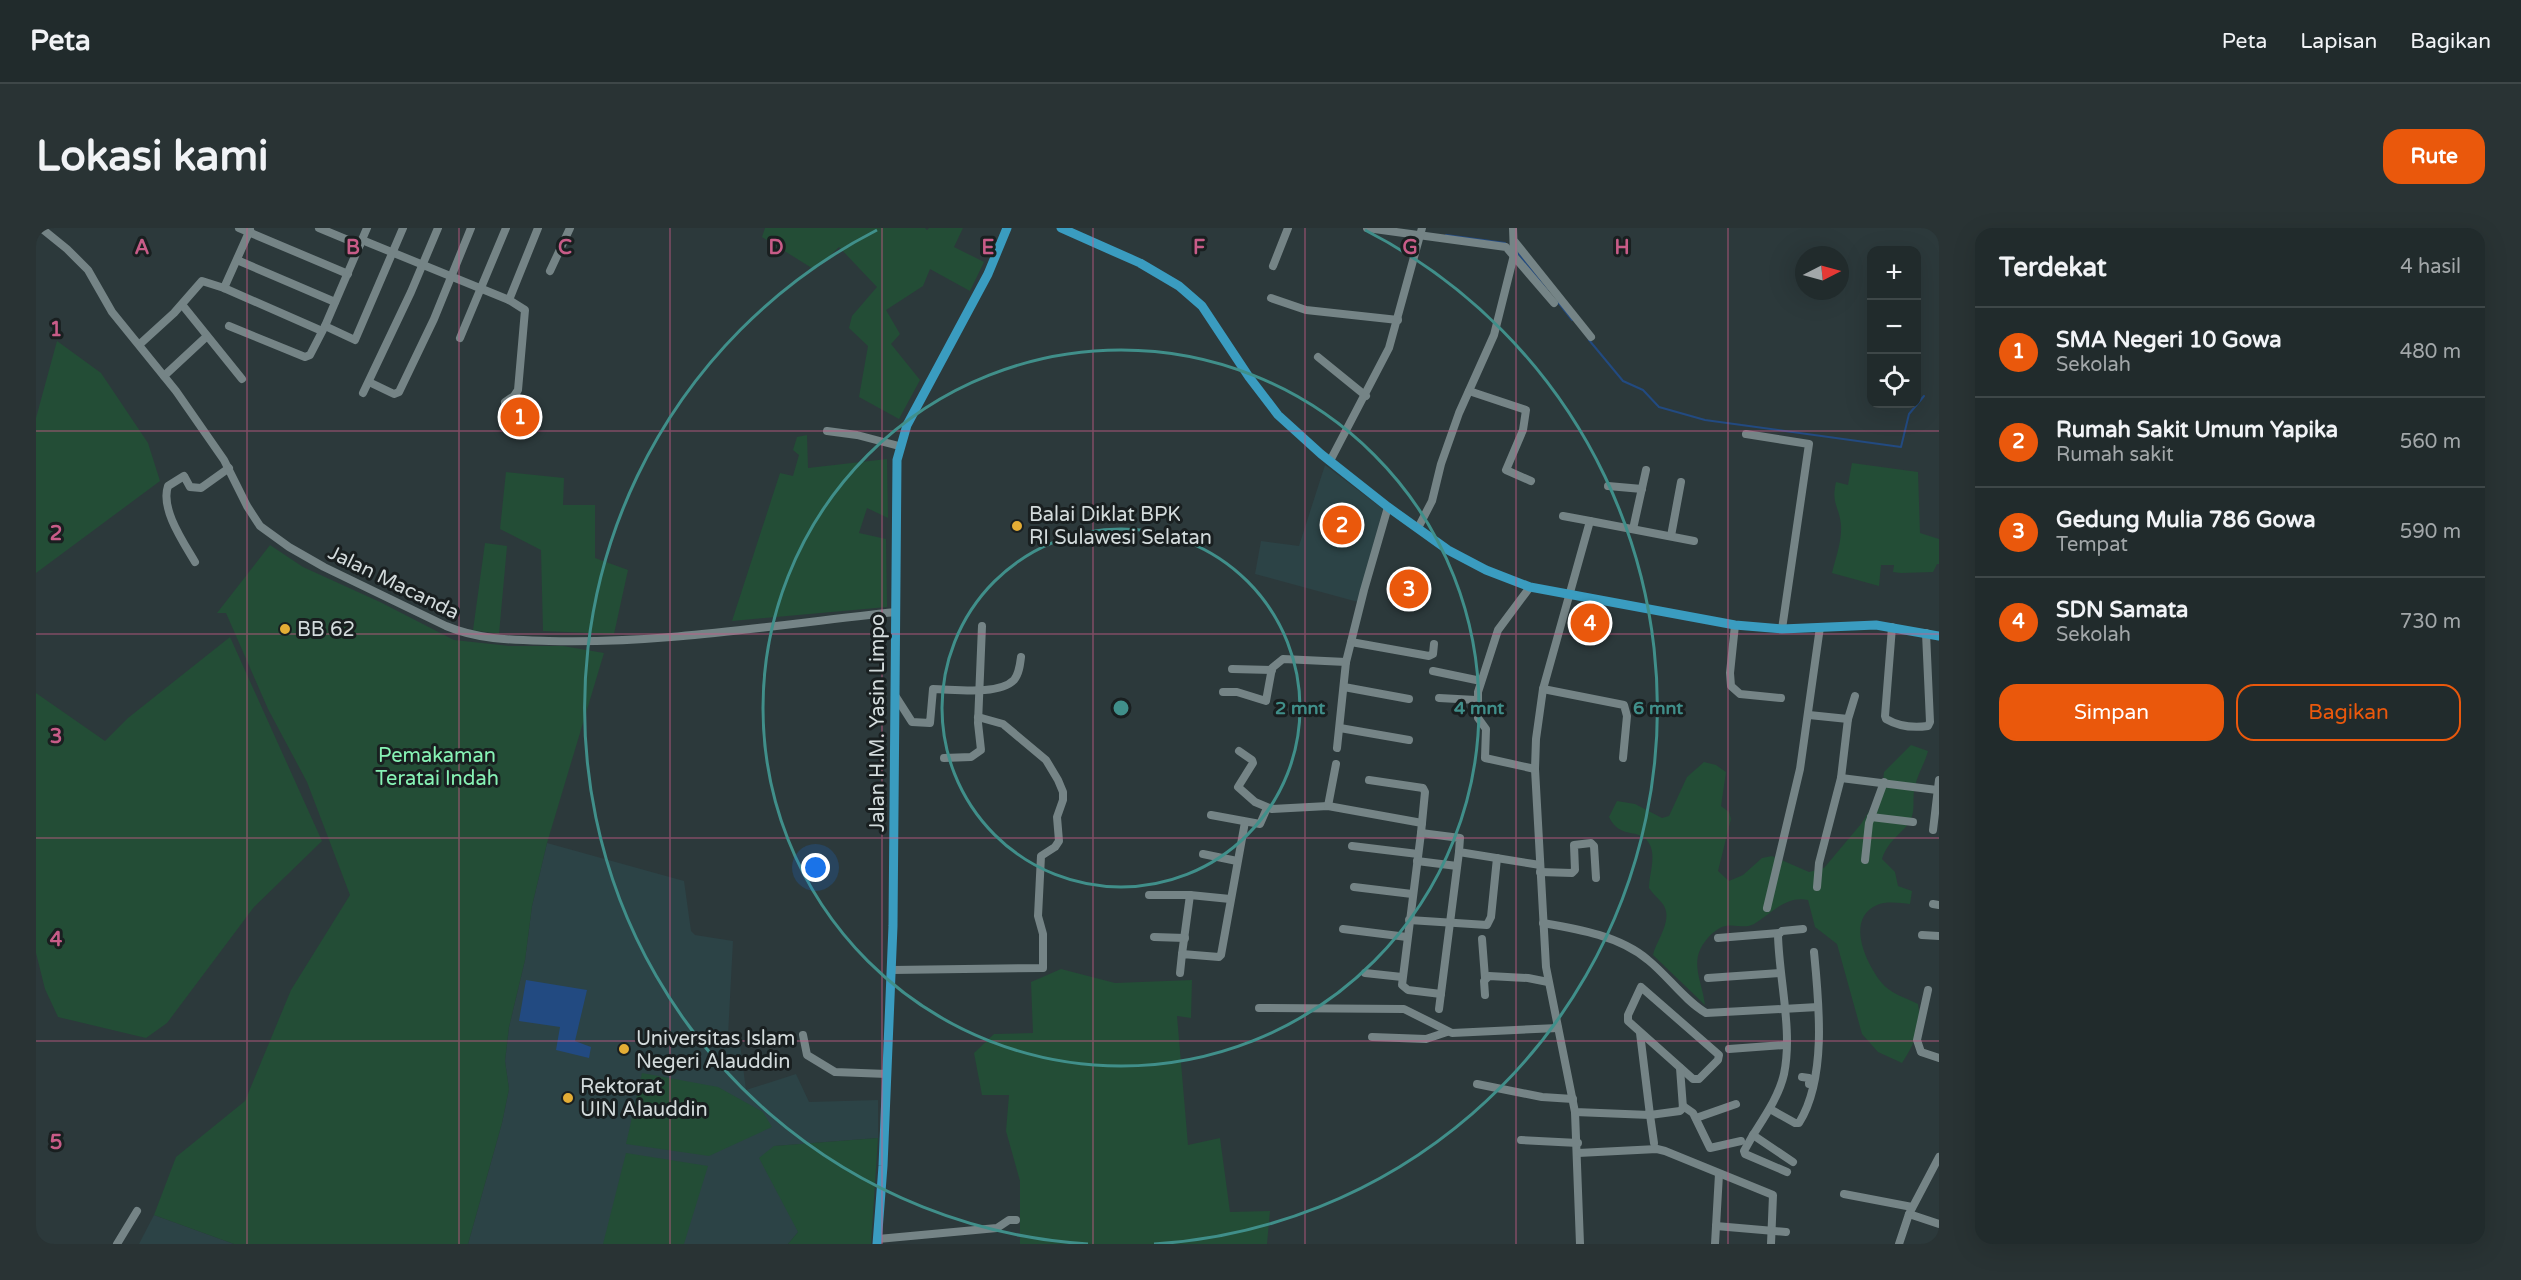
<!DOCTYPE html>
<html lang="id">
<head>
<meta charset="utf-8">
<style>
  :root { --surface:#212b2c; --page:#293334; --text:#f1f3f6; --muted:#a2a7a9; --line:#3e4748; --accent:#ea580c }
  body { margin:0; font-family:"Varela Round",sans-serif; background:var(--page); color:var(--text) }
  .controls { position:absolute; right:18px; top:18px; display:grid; overflow:hidden; border-radius:12px; box-shadow:0 6px 24px #0002 }
  .controls button { width:54px; height:54px; display:grid; place-items:center; padding:0; border:0; border-bottom:2px solid var(--line); background:var(--surface); color:var(--text); font:30px sans-serif }
  .compass { position:absolute; left:1759px; top:18px; width:54px; height:54px; border-radius:50%; background:var(--surface); box-shadow:0 6px 24px #0002; rotate:84deg }
  .you { position:absolute; left:780px; top:640px; width:21px; height:21px; margin:-15px; border:4px solid #fff; border-radius:50%; background:#1a73e8; box-shadow:0 0 0 9px #1a73e833 }
  .badge { display:grid; place-items:center; width:39px; height:39px; border-radius:50%; background:var(--accent); color:#fff; font-size:20px; font-weight:700 }
  .pin { position:absolute; translate:-50% -50%; border:3px solid #fff; box-shadow:0 2px 6px #0006 }
  .list { margin:0; padding:0; list-style:none }
  h2 { display:flex; justify-content:space-between; align-items:center; height:78px; margin:0; padding:0 24px; font-size:26px }
  h2 small { font-size:20px; font-weight:400; color:var(--muted) }
  .list li { display:grid; grid-template-columns:39px 1fr auto; gap:18px; align-items:center; box-sizing:border-box; height:90px; padding:0 24px; border-top:2px solid var(--line) }
  .list b { display:block; font-size:22px; white-space:nowrap }
  .list p { margin:0; font-size:20px; white-space:nowrap; color:var(--muted) }
  .list em { font-size:20px; font-style:normal; color:var(--muted) }
  .actions { display:flex; gap:12px; padding:18px 24px }
  .actions a { flex:1; padding:14px 0; border:2px solid var(--accent); border-radius:18px; text-align:center; font-size:21px; color:var(--accent) }
  .actions .main { background:var(--accent); color:#fff }
  .icon { flex:none; width:33px; height:33px; fill:none; stroke:currentColor; stroke-width:2; stroke-linecap:round; stroke-linejoin:round }
  .map { position:relative; flex:none; width:1903px; height:1016px; overflow:hidden; border-radius:18px }
  header { display:flex; align-items:center; gap:36px; box-sizing:border-box; height:84px; padding:0 30px; background:var(--surface); border-bottom:2px solid var(--line) }
  header strong { font-size:28px }
  nav { display:flex; gap:33px; margin-inline-start:auto; font-size:21px }
  .intro { display:flex; align-items:center; justify-content:space-between; box-sizing:border-box; height:144px; padding:0 36px }
  h1 { margin:0; font-size:42px }
  .button { padding:15px 27px; border-radius:18px; background:var(--accent); color:#fff; font-size:21px; font-weight:700 }
  main { display:flex; gap:36px; padding:0 36px }
  aside { flex:1; background:var(--surface); border-radius:18px; box-shadow:0 6px 24px #0002 }
  .map>svg:first-child { display:block }
  .built { fill:#2c4346 }
  .green { fill:#234d36 }
  .water { fill:#224a81 }
  .lines { fill:none; stroke-linecap:round; stroke-linejoin:round }
  .stream { stroke:#224a81; stroke-width:2 }
  .minor { stroke:#758486; stroke-width:8 }
  .major { stroke:#3a9cc0; stroke-width:9 }
  .grid { fill:none; stroke:#c85c88; stroke-width:1.5; stroke-opacity:0.55 }
  .ring { fill:none; stroke:#408f8a; stroke-width:3 }
  .poi-dot { fill:#e4ad35; stroke:#191f20; stroke-width:2 }
  .labels { text-anchor:middle; stroke-width:6; stroke-linejoin:round; paint-order:stroke }
  .poi-label { font-size:20px; fill:#d3dbdc; stroke:#191f20; text-anchor:start }
  .street-label { font-size:20px; fill:#d3dbdc; stroke:#191f20 }
  .park-label { font-size:20px; fill:#87f3b5; stroke:#191f20 }
  .grid-label { font-size:20px; text-anchor:middle; font-weight:bold; fill:#c85c88; stroke:#191f20; stroke-width:6; stroke-linejoin:round; paint-order:stroke }
  .centre { fill:#408f8a; stroke:#191f20; stroke-width:3 }
  .ring-label { font-size:18px; text-anchor:middle; font-weight:bold; fill:#408f8a; stroke:#191f20; stroke-width:6; stroke-linejoin:round; paint-order:stroke }
</style>
</head>
<body>
<header>
<strong>Peta</strong>
<nav><a>Peta</a><a>Lapisan</a><a>Bagikan</a></nav>
</header>
<div class="intro"><h1>Lokasi kami</h1><a class="button">Rute</a></div>
<main>
<div class="map">
<svg width="1903" height="1016" viewBox="0 0 1903 1016">
  <rect width="100%" height="100%" fill="#2c393b"/>
  <g class="built">
    <polygon points="1289,237 1347,281 1322,374 1219,346 1225,313 1263,318"/>
    <polygon points="511,615 648,653 655,703 659,707 697,713 692,808 703,808 710,862 760,846 773,874 842,872 842,910 739,918 762,1004 752,1016 432,1016 466,895 473,861 469,833 473,799 489,732 496,678"/>
    <polygon points="118,987 198,1016 103,1016"/>
  </g>
  <g class="green">
    <polygon points="729,0 889,0 891,2 893,0 927,0 918,19 948,34 934,63 894,41 887,58 850,82 864,106 855,116 884,152 863,191 823,169 832,118 813,100 816,88 841,59 803,19 779,42 726,9"/>
    <polygon points="21,113 65,145 112,215 124,253 0,345 0,190"/>
    <polygon points="771,207 772,240 851,231 852,290 831,280 823,305 850,311 851,379 696,393 744,245 757,248 763,227 757,222 761,209"/>
    <path d="M1816 235 1882 244 1884 305 1903 311V336H1901L1897 344 1865 345 1857 344 1858 337H1845L1843 358 1796 345C1800 329 1806 313 1805 297 1803 277 1795 277 1800 254L1812 257Z"/>
    <polygon points="470,244 528,250 527,277 559,277 559,330 592,342 578,406 507,403 505,322 464,301"/>
    <polygon points="449,315 471,318 463,406 437,402"/>
    <polygon points="234,317 267,339 344,374 418,412 474,418 527,418 568,425 511,615 496,678 489,732 473,799 469,833 473,861 466,895 432,1016 198,1016 118,987 140,929 209,873 255,762 314,667 271,554 232,481 190,385 181,385"/>
    <polygon points="194,409 286,613 218,679 131,795 110,810 22,789 9,761 0,725 0,465 69,513 92,490"/>
    <path d="M1875 517 1892 523C1889 535 1881 547 1879 559 1876 568 1879 579 1876 588 1871 604 1853 609 1846 631L1859 644 1862 658 1876 663 1874 676C1865 675 1850 673 1841 677 1809 691 1830 735 1845 754 1853 765 1870 770 1882 776 1886 800 1879 815 1866 835L1842 824 1826 806 1801 716 1779 699 1772 672C1750 667 1735 686 1718 696 1710 701 1699 696 1690 698 1683 699 1676 705 1671 711 1652 733 1666 752 1669 777L1617 727C1620 712 1639 691 1626 675 1622 670 1617 666 1613 660 1613 647 1620 630 1614 617 1605 598 1584 613 1573 589L1581 573 1599 576 1626 590 1633 588 1651 549 1668 534 1680 537 1690 544 1685 578 1693 584 1695 591 1682 643 1693 653 1707 647 1726 630 1736 628 1773 644 1788 640 1825 596 1846 563 1848 544Z"/>
    <polygon points="1025,741 1079,755 1156,752 1155,790 1141,788 1152,917 1184,910 1194,984 1234,983 1231,1016 984,1016 984,953 970,903 973,867 946,867 938,825 958,806 997,805 995,754"/>
    <polygon points="606,845 682,859 727,884 736,899 673,928 590,916"/>
    <polygon points="842,910 835,1016 752,1016 762,1004 723,930 738,918"/>
    <polygon points="590,925 672,938 648,1016 567,1016"/>
  </g>
  <polygon class="water" points="490,752 551,762 539,813 555,819 553,830 520,822 524,799 483,793"/>
  <g class="lines">
    <g class="stream">
      <polyline points="1410,7 1469,15"/>
      <polyline points="1481,24 1511,62"/>
      <polyline points="1521,73 1536,92"/>
      <polyline points="1553,112 1587,153 1607,162 1623,179 1669,192 1865,219 1873,186 1888,168"/>
    </g>
    <g class="minor">
      <path d="M5 0 31 21 52 42 76 84 140 163 188 232 211 278 224 298 253 319 288 339 410 398C443 412 478 412 513 413 629 416 744 396 860 384"/>
      <polyline points="203,0 312,46"/>
      <polyline points="283,0 324,17"/>
      <polyline points="1331,0 1470,19 1518,75"/>
      <polyline points="326,12 473,72 489,82 482,162 478,168 469,174"/>
      <polyline points="1479,14 1555,109"/>
      <polyline points="201,32 299,74"/>
      <polyline points="1237,38 1252,0"/>
      <polyline points="514,43 534,0"/>
      <polyline points="188,60 214,2"/>
      <polyline points="1235,70 1270,82 1362,92"/>
      <polyline points="473,72 502,0"/>
      <polyline points="148,79 206,151"/>
      <polyline points="193,98 269,129 274,127 289,98 331,0"/>
      <polyline points="289,98 319,112 367,0"/>
      <polyline points="424,110 470,0"/>
      <polyline points="104,116 138,85 166,53 188,60 286,103"/>
      <polyline points="1282,129 1330,168"/>
      <polyline points="128,148 170,109"/>
      <polyline points="333,154 358,166 363,164 398,91 435,0"/>
      <polyline points="1433,163 1490,182 1487,202 1470,242 1495,253"/>
      <polyline points="327,165 375,64 402,0"/>
      <polyline points="791,203 821,207 863,218"/>
      <polyline points="1710,206 1773,216 1746,401"/>
      <polyline points="1294,233 1353,120 1386,0"/>
      <polyline points="1572,258 1606,261"/>
      <polyline points="1527,288 1554,293 1507,461 1500,511 1499,541 1510,739 1539,884 1614,887 1604,805"/>
      <polyline points="1554,293 1658,313"/>
      <polyline points="1382,300 1396,273 1405,236 1423,185 1458,107 1478,27 1477,0"/>
      <polyline points="1597,301 1610,242"/>
      <polyline points="1635,308 1645,254"/>
      <path d="M159 334C148 315 124 281 132 258L148 248 154 259 165 260 193 240"/>
      <polyline points="1494,359 1462,402 1442,464 1442,490 1450,501 1449,530 1499,541"/>
      <polyline points="1699,397 1694,445 1695,458 1704,466 1745,470"/>
      <path d="M1856 399 1849 488 1850 491C1862 498 1878 500 1892 498L1894 494 1890 405"/>
      <polyline points="1315,414 1393,428 1397,426 1398,416"/>
      <polyline points="1196,441 1236,442"/>
      <polyline points="1397,443 1445,453"/>
      <polyline points="1308,459 1373,471"/>
      <polyline points="1507,461 1588,477 1591,488 1587,530"/>
      <polyline points="1187,464 1201,464 1230,473 1236,440 1247,431 1310,434"/>
      <path d="M860 469 876 494 894 495 897 461C917 461 962 468 978 452 983 446 984 437 985 429"/>
      <polyline points="1403,470 1440,472"/>
      <polyline points="1773,487 1812,491"/>
      <polyline points="1304,500 1373,512"/>
      <polyline points="1301,520 1310,434 1328,362 1352,279"/>
      <polyline points="1203,523 1216,532 1217,535 1202,559 1219,574 1236,581 1292,578 1386,595"/>
      <polyline points="908,530 935,529 945,522 942,495 946,398"/>
      <polyline points="1805,550 1901,562"/>
      <polyline points="1333,552 1387,560 1389,564 1385,605 1424,610 1423,624 1504,637"/>
      <polyline points="1292,578 1300,536"/>
      <polyline points="1175,587 1224,596 1231,580"/>
      <polyline points="1835,589 1877,594"/>
      <polyline points="1897,602 1903,552"/>
      <polyline points="1385,605 1366,757 1372,762 1405,766"/>
      <polyline points="1316,618 1382,626"/>
      <polyline points="1167,626 1201,633"/>
      <polyline points="1829,632 1833,595 1848,554"/>
      <polyline points="1381,633 1421,638"/>
      <polyline points="1504,644 1536,645 1539,642 1538,617 1555,615 1558,618 1560,650"/>
      <polyline points="1318,659 1376,666"/>
      <polyline points="1781,659 1783,635 1805,550 1812,491 1819,468"/>
      <polyline points="1113,667 1154,667 1146,726"/>
      <polyline points="1154,667 1194,671"/>
      <polyline points="1897,676 1903,677"/>
      <polyline points="1731,680 1764,541 1784,399"/>
      <polyline points="1373,692 1451,697 1455,689 1461,630"/>
      <path d="M1507 695C1542 701 1584 708 1612 732 1632 748 1648 772 1670 785L1782 779"/>
      <polyline points="1307,701 1371,709"/>
      <polyline points="1886,707 1903,708"/>
      <polyline points="1118,709 1149,710"/>
      <polyline points="1682,710 1743,705"/>
      <polyline points="1446,711 1449,750"/>
      <polyline points="856,742 1007,740 1007,706 1002,688 1005,628 1019,619 1023,613 1021,589 1027,572 1027,564 1022,552 1010,532 967,496 942,489"/>
      <polyline points="1144,745 1146,726 1183,729 1185,727 1209,594"/>
      <polyline points="1329,745 1366,749"/>
      <polyline points="1672,750 1744,745"/>
      <polygon points="1605,759 1683,827 1682,832 1663,851 1657,851 1592,793 1592,787"/>
      <polyline points="1892,762 1881,812 1885,824 1903,830"/>
      <polyline points="1449,767 1448,753 1453,748 1492,750 1512,754"/>
      <polyline points="1223,780 1368,781 1416,805 1522,800"/>
      <polyline points="1403,781 1423,624"/>
      <polyline points="767,807 771,827 799,844 851,846"/>
      <polyline points="1336,809 1390,811 1411,804"/>
      <polyline points="1693,821 1749,817"/>
      <polyline points="1766,849 1773,850 1773,856 1776,856"/>
      <polyline points="1441,856 1506,869 1537,871"/>
      <polyline points="1647,878 1657,885 1674,920 1705,913"/>
      <path d="M1734 881 1759 895H1763C1791 850 1783 775 1778 724"/>
      <polyline points="1539,884 1544,1016"/>
      <polyline points="1660,890 1700,876"/>
      <polyline points="1717,907 1708,923 1709,926 1751,944"/>
      <polyline points="1485,912 1542,915"/>
      <polyline points="1618,915 1614,887 1644,883 1647,880 1644,840"/>
      <polyline points="1542,925 1621,921 1629,923 1737,967 1735,1016"/>
      <polyline points="1903,929 1873,986 1903,996"/>
      <path d="M1757 934 1717 907C1729 888 1743 868 1748 846 1757 803 1743 751 1742 707L1746 703 1767 701"/>
      <polyline points="1808,966 1876,979"/>
      <polyline points="1680,998 1750,1004"/>
      <polyline points="842,1011 961,1000 973,992 980,992"/>
      <polyline points="81,1016 101,983"/>
      <polyline points="1679,1016 1683,946"/>
      <polyline points="1863,1016 1873,986"/>
    </g>
    <g class="major">
      <polyline points="1025,0 1104,35 1143,58 1166,78 1213,149 1242,187 1285,226 1352,279 1412,322 1450,342 1494,359 1699,397 1746,401 1840,397 1903,408"/>
      <polyline points="841,1016 847,938 857,698 861,232 871,197 952,46 971,0"/>
    </g>
  </g>
  <path class="grid" d="M211 0V1016M423 0V1016M634 0V1016M846 0V1016M1057 0V1016M1269 0V1016M1480 0V1016M1692 0V1016M0 203H1903M0 406H1903M0 610H1903M0 813H1903"/>
  <g class="ring">
    <circle cx="1085" cy="480" r="179"/>
    <circle cx="1085" cy="480" r="358"/>
    <path d="M1052 1016A537 537 0 0 1 841 2M1329 2A537 537 0 0 1 1118 1016"/>
  </g>
  <g class="poi-dot">
    <circle cx="981" cy="298" r="6"/>
    <circle cx="249" cy="401" r="6"/>
    <circle cx="588" cy="821" r="6"/>
    <circle cx="532" cy="870" r="6"/>
  </g>
  <g class="labels">
    <g class="poi-label">
      <text x="993" y="293">Balai Diklat BPK<tspan x="993" dy="23">RI Sulawesi Selatan</tspan></text>
      <text x="261" y="408">BB 62</text>
      <text x="600" y="817">Universitas Islam<tspan x="600" dy="23">Negeri Alauddin</tspan></text>
      <text x="544" y="865">Rektorat<tspan x="544" dy="23">UIN Alauddin</tspan></text>
    </g>
    <g class="street-label">
      <text transform="translate(358 354) rotate(26)" y="7">Jalan Macanda</text>
      <text transform="translate(841 495) rotate(-90)" y="7">Jalan H.M. Yasin Limpo</text>
    </g>
    <g class="park-label">
      <text x="401" y="534">Pemakaman<tspan x="401" dy="23">Teratai Indah</tspan></text>
    </g>
  </g>
  <g class="grid-label">
    <text x="106" y="26">A</text>
    <text x="317" y="26">B</text>
    <text x="529" y="26">C</text>
    <text x="740" y="26">D</text>
    <text x="952" y="26">E</text>
    <text x="1163" y="26">F</text>
    <text x="1374" y="26">G</text>
    <text x="1586" y="26">H</text>
    <text x="20" y="108">1</text>
    <text x="20" y="312">2</text>
    <text x="20" y="515">3</text>
    <text x="20" y="718">4</text>
    <text x="20" y="921">5</text>
  </g>
  <circle cx="1085" cy="480" r="9" class="centre"/>
  <g class="ring-label">
    <text x="1264" y="486">2 mnt</text>
    <text x="1443" y="486">4 mnt</text>
    <text x="1622" y="486">6 mnt</text>
  </g>
</svg>
<div class="controls">
<button>+</button>
<button>−</button>
<button><svg class="icon" aria-label="locate" viewBox="0 0 24 24"><circle cx="12" cy="12" r="6"/><path d="M12 2v4M12 18v4M2 12h4M18 12h4"/></svg></button>
</div>
<svg class="compass" viewBox="-18 -18 36 36"><path d="M0-13l5 13h-10z" fill="#e53935"/><path d="M0 13l5-13h-10z" fill="#a2a7a9"/></svg>
<div class="you"></div>
<div class="pin badge" style="left:484px;top:189px">1</div>
<div class="pin badge" style="left:1306px;top:297px">2</div>
<div class="pin badge" style="left:1373px;top:361px">3</div>
<div class="pin badge" style="left:1554px;top:395px">4</div>
</div>
<aside>
<h2>Terdekat<small>4 hasil</small></h2>
<ul class="list">
<li><span class="badge">1</span><div><b>SMA Negeri 10 Gowa</b><p>Sekolah</p></div><em>480 m</em></li>
<li><span class="badge">2</span><div><b>Rumah Sakit Umum Yapika</b><p>Rumah sakit</p></div><em>560 m</em></li>
<li><span class="badge">3</span><div><b>Gedung Mulia 786 Gowa</b><p>Tempat</p></div><em>590 m</em></li>
<li><span class="badge">4</span><div><b>SDN Samata</b><p>Sekolah</p></div><em>730 m</em></li>
</ul>
<div class="actions"><a class="main">Simpan</a><a>Bagikan</a></div>
</aside>
</main>
</body>
</html>
